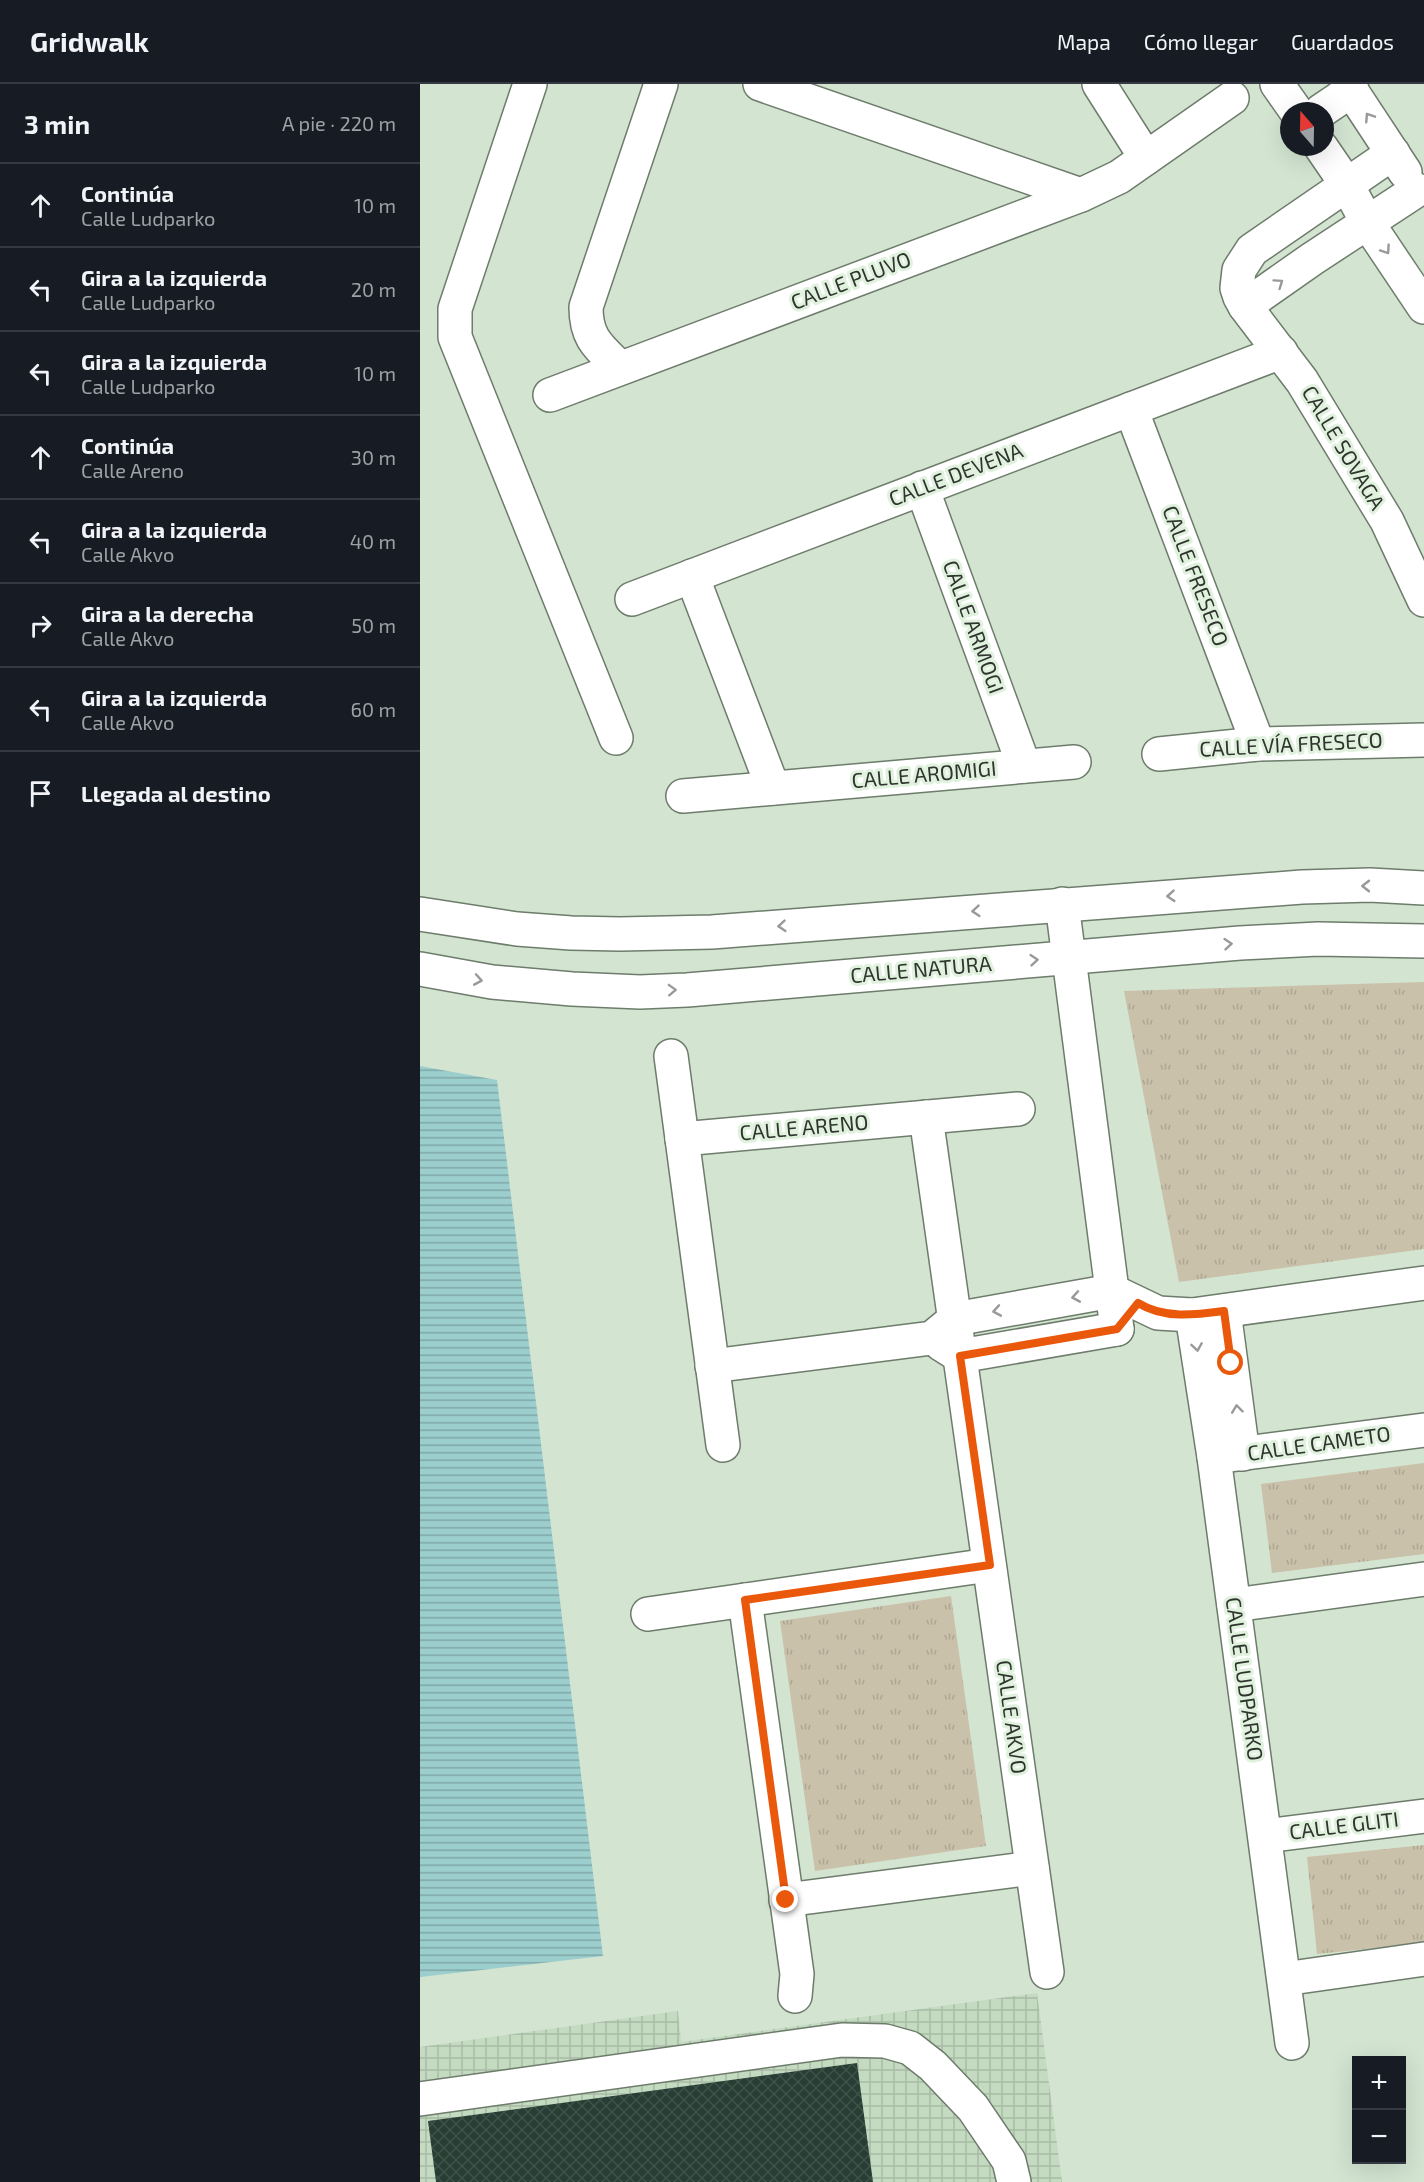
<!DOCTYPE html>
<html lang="es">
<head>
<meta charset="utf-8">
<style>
  :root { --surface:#171b24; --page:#20242c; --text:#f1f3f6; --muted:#9ea1a6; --line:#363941 }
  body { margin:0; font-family:"Exo 2",sans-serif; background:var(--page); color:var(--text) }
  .controls { position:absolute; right:18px; bottom:18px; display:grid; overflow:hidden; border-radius:0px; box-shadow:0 6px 24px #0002 }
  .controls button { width:54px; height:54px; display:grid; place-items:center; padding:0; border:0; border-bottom:2px solid var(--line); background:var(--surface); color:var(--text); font:30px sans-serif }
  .compass { position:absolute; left:860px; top:18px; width:54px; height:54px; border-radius:50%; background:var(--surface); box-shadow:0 6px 24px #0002; rotate:340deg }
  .stop { position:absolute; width:18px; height:18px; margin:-14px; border:4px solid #ea580c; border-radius:50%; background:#fff }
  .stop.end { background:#ea580c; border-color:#fff; box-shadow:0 2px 6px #0008 }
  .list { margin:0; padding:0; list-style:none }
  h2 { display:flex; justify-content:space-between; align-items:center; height:78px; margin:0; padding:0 24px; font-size:26px }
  h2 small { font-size:20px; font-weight:400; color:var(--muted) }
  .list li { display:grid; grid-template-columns:39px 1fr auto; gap:18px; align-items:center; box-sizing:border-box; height:84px; padding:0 24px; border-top:2px solid var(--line) }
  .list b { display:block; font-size:22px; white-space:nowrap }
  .list p { margin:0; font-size:20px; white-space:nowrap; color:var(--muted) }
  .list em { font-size:20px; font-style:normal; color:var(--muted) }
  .icon { flex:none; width:33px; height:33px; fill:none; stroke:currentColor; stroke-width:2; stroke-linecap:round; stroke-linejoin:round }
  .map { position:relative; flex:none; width:1004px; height:2098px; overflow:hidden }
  header { display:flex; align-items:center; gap:36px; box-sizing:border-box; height:84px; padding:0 30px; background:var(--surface); border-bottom:2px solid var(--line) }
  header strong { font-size:28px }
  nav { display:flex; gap:33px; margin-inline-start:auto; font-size:21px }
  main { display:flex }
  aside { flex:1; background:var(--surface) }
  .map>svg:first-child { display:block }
  .industrial { fill:url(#industrial-grid) }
  .park { fill:url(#park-tufts) }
  .water { fill:url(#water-rules) }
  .building { fill:url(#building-cross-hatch) }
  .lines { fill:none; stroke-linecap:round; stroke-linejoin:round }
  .minor-casing { stroke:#6d7c6b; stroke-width:36 }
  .minor { stroke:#fff; stroke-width:33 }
  .oneway { stroke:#979a96 }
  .route { stroke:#ea580c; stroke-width:8 }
  .labels { text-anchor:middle; stroke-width:6; stroke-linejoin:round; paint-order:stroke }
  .street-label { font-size:21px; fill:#2f352e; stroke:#e0f2de }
</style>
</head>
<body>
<header>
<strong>Gridwalk</strong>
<nav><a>Mapa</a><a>Cómo llegar</a><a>Guardados</a></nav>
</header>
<main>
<aside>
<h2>3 min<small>A pie · 220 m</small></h2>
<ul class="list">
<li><svg class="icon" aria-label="ahead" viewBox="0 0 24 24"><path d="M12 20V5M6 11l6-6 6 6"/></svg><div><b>Continúa</b><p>Calle Ludparko</p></div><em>10 m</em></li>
<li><svg class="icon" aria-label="left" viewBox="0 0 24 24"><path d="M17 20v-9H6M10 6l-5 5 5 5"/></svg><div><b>Gira a la izquierda</b><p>Calle Ludparko</p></div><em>20 m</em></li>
<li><svg class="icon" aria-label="left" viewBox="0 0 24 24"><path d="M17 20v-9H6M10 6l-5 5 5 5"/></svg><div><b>Gira a la izquierda</b><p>Calle Ludparko</p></div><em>10 m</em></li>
<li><svg class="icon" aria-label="ahead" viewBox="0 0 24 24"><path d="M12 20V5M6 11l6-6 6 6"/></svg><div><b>Continúa</b><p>Calle Areno</p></div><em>30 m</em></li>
<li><svg class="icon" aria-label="left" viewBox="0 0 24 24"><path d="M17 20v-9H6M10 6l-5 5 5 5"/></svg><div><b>Gira a la izquierda</b><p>Calle Akvo</p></div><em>40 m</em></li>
<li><svg class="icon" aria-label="right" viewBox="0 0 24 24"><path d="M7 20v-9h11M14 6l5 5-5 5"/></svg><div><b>Gira a la derecha</b><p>Calle Akvo</p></div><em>50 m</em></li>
<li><svg class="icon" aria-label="left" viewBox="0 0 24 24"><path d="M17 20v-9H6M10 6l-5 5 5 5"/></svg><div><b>Gira a la izquierda</b><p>Calle Akvo</p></div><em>60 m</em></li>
<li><svg class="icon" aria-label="arrive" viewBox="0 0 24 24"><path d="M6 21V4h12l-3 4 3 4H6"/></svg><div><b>Llegada al destino</b></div></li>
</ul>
</aside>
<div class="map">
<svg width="1004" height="2098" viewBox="0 0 1004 2098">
  <defs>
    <pattern id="industrial-grid" width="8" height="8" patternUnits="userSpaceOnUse" patternTransform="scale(1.5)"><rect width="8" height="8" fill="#c4dac1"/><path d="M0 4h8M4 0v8" fill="none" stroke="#a9bca6"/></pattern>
    <pattern id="park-tufts" width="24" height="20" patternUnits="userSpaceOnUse" patternTransform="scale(1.5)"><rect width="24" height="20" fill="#cac1aa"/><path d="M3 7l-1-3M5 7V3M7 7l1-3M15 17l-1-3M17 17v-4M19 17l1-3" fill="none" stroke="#aea693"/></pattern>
    <pattern id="water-rules" width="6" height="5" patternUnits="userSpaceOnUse" patternTransform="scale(1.5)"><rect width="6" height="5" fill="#9bcecd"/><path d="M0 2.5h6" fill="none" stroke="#7fa8a7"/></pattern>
    <pattern id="building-cross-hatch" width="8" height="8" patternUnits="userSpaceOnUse" patternTransform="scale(1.5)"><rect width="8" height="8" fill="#283e35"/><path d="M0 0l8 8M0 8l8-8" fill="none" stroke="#3f524a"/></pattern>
  </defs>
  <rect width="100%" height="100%" fill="#d3e4d1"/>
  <polygon class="industrial" points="617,1909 642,2098 0,2098 0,1963 258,1927 261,1958"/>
  <g class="park">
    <polygon points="1004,898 1004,1165 759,1198 704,907"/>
    <polygon points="1004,1379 1004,1470 852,1489 841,1400"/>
    <polygon points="531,1512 566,1762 395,1787 360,1537"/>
    <polygon points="1004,1761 1004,1859 897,1870 887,1773"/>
  </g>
  <polygon class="water" points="0,982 77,996 183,1872 0,1893"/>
  <polygon class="building" points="437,1979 453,2098 16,2098 8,2037"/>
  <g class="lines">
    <defs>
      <g id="minor">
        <polyline points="110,0 35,225 35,253 196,654"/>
        <polyline points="340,0 661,111"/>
        <polyline points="679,0 726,74"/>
        <polyline points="857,0 876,27"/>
        <polyline points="927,0 985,88"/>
        <polyline points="901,27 932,6"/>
        <polyline points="901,63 927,101 947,138 1004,223"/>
        <polyline points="973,69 832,166 819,186 817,204 820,213 825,222 882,297 967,437 1004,516"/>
        <polyline points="825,222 892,175 997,106"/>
        <path d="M200 284C179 263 166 255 166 223L241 0"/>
        <polyline points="130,311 661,111 699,93 812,14"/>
        <polyline points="711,325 838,660"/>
        <polyline points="502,404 604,682"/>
        <polyline points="272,492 353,704"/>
        <polyline points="212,515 861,268"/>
        <polyline points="739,670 838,660 1004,656"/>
        <polyline points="263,712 654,678"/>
        <polyline points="642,820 697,1245"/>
        <polyline points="0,830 97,845 151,849 200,850 292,848 882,803 950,801 1004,804"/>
        <polyline points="0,885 72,898 152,905 220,908 267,906 820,859 898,855 1004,857"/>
        <polyline points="251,972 303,1361"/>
        <polyline points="506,1033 627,1888"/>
        <polyline points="262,1055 598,1025"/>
        <polyline points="804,1227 823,1370"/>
        <polyline points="772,1231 794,1373 872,1959"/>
        <polyline points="521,1260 540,1272 697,1245"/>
        <polyline points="292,1282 512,1254 535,1235 692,1207 738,1229 772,1231 1004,1199"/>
        <polyline points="794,1373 1004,1346"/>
        <polyline points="325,1516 377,1890 375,1912"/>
        <polyline points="814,1521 1004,1495"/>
        <polyline points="228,1530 569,1481"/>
        <polyline points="845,1752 1004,1732"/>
        <polyline points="366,1816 612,1784"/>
        <polyline points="864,1895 1004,1875"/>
        <polyline points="0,2015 422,1956 465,1957 490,1964 513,1982 553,2024 589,2077 594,2098"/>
      </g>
    </defs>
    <use href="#minor" class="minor-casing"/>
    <use href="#minor" class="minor"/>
  </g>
  <defs><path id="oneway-chevron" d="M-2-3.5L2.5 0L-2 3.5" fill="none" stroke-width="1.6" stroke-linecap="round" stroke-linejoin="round" transform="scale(1.5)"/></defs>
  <g class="oneway">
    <use href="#oneway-chevron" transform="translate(949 33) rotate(-123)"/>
    <use href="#oneway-chevron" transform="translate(966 166) rotate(56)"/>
    <use href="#oneway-chevron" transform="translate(859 199) rotate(-35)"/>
    <use href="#oneway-chevron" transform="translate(946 802) rotate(-180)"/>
    <use href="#oneway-chevron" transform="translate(751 812) rotate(176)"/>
    <use href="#oneway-chevron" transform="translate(556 827) rotate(175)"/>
    <use href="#oneway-chevron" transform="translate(362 842) rotate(175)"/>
    <use href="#oneway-chevron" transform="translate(808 860) rotate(-5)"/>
    <use href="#oneway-chevron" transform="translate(614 876) rotate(-5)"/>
    <use href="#oneway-chevron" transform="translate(58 896) rotate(10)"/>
    <use href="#oneway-chevron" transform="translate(252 906) rotate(-2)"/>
    <use href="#oneway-chevron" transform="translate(656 1213) rotate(170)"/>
    <use href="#oneway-chevron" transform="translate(577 1227) rotate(170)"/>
    <use href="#oneway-chevron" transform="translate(777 1263) rotate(81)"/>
    <use href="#oneway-chevron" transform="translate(817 1325) rotate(-97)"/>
  </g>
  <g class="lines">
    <path class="route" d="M366 1816 325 1516 570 1481 540 1272 697 1245 718 1219C744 1235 774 1231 804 1227L811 1279"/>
  </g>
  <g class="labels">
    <g class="street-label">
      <text transform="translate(431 197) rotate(-21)" y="7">CALLE PLUVO</text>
      <text transform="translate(923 364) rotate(59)" y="7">CALLE SOVAGA</text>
      <text transform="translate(536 391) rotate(-21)" y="7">CALLE DEVENA</text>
      <text transform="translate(775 492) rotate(69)" y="7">CALLE FRESECO</text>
      <text transform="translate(553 543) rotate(70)" y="7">CALLE ARMOGI</text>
      <text transform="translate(871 661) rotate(-3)" y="7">CALLE VÍA FRESECO</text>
      <text transform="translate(504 691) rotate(-5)" y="7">CALLE AROMIGI</text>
      <text transform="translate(501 886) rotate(-5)" y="7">CALLE NATURA</text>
      <text transform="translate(384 1044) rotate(-5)" y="7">CALLE ARENO</text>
      <text transform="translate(899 1360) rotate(-8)" y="7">CALLE CAMETO</text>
      <text transform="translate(824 1595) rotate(82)" y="7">CALLE LUDPARKO</text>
      <text transform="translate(591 1633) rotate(82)" y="7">CALLE AKVO</text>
      <text transform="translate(924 1742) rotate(-7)" y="7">CALLE GLITI</text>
    </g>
  </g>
</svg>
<div class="controls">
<button>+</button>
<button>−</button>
</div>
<svg class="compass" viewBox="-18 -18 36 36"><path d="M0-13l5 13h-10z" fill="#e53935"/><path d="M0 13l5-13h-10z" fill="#9ea1a6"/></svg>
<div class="stop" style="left:811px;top:1279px"></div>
<div class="stop end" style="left:366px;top:1816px"></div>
</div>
</main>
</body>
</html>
